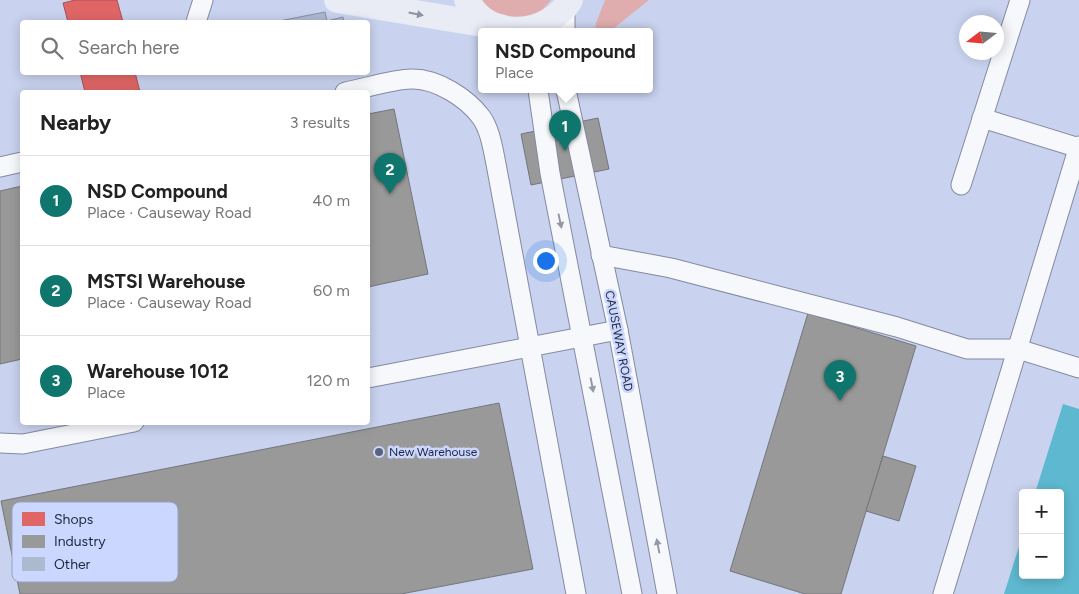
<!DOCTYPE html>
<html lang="en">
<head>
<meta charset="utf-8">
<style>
  :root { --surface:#fff; --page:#f2f2f2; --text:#222; --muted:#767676; --line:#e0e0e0; --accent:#0f766e }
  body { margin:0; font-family:Figtree,sans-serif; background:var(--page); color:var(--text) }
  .controls { position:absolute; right:15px; bottom:15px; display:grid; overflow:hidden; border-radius:5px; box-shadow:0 2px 12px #0003 }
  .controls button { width:45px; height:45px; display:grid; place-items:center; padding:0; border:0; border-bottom:1px solid var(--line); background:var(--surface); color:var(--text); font:25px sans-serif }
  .compass { position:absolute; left:959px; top:15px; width:45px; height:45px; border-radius:50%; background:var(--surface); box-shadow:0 2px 12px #0003; rotate:254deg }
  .you { position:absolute; left:545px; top:260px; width:18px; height:18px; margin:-12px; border:4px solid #fff; border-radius:50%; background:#1a73e8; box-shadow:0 0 0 8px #1a73e833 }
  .badge { display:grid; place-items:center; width:32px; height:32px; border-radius:50%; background:var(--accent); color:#fff; font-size:16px; font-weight:700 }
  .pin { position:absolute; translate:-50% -41px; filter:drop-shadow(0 1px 2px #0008) }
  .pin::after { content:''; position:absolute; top:26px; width:18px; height:15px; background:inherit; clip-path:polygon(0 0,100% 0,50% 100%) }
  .popup { position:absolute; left:478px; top:28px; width:175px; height:65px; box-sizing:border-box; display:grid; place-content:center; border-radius:5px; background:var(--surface); filter:drop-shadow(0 1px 4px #0005); font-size:16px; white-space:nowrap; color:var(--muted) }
  .popup b { font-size:19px; color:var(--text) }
  .popup::after { content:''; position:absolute; left:50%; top:100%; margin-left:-10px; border:10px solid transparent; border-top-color:var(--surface) }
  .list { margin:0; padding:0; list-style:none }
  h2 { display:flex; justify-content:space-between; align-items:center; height:65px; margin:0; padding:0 20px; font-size:21px }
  h2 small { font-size:16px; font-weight:400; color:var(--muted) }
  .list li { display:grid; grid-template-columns:32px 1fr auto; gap:15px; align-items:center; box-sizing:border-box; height:90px; padding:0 20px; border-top:1px solid var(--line) }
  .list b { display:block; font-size:19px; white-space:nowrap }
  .list p { margin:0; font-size:16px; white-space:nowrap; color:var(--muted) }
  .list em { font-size:16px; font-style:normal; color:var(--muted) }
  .icon { flex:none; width:28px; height:28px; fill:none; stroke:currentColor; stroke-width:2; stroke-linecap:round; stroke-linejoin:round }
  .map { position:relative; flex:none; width:1079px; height:594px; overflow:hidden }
  .search { position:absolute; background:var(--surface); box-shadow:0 2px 12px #0003; left:20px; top:20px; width:350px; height:55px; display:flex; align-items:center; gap:12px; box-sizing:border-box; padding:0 18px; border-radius:5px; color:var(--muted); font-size:19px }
  .panel { position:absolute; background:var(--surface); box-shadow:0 2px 12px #0003; left:20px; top:90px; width:350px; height:335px; border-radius:5px }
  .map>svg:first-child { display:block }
  .green { fill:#e0adaf }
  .water { fill:#5eb9d0 }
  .shops { fill:#e06666; stroke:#a6525a }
  .industry { fill:#999; stroke:#74767d }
  .building { fill:#acbad0; stroke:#8491a6 }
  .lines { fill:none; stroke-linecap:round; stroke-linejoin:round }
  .minor-casing { stroke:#848aa1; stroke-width:21 }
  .major-casing { stroke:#e7ebf7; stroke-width:26 }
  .minor { stroke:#f7f8fc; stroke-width:19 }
  .major { stroke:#e9ecf5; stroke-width:24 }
  .oneway { fill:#8e92a2 }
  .oneway2 { fill:#9599a6 }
  .poi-dot { fill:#5a627b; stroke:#cbd7fe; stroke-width:2 }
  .labels { text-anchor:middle; stroke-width:5; stroke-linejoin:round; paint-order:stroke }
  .street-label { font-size:12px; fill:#1e253d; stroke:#cbd7fe }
  .poi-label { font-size:12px; fill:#1e253d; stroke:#cbd7fe; text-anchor:start }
  .key { fill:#cbd7fe; stroke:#97a2c4; stroke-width:1 }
  .key-label { font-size:14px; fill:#1e253d }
</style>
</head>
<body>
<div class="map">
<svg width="1079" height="594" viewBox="0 0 1079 594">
  <rect width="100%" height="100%" fill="#c9d2ee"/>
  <g class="green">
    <polygon points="482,0 551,0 536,17 508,22 485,6"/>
    <polygon points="605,0 649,0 609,32 595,32 596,23"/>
  </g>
  <polygon class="water" points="1063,404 1079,409 1079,594 1004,594 1023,534 1023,575 1060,575 1060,493 1035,493"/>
  <g class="shops">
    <polygon points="75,0 117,0 123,22 68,22 63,3"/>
    <polygon points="80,72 135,72 140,92 85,92"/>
  </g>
  <g class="industry">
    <polygon points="394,109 428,274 368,287 368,114"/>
    <polygon points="598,118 609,169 531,185 521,134"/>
    <polygon points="22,186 22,359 0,364 0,191"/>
    <polygon points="808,313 916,346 841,594 805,594 730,571"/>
    <polygon points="499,403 533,569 401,594 20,594 1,501"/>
    <polygon points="883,456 916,466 899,521 866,511"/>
  </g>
  <polygon class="building" points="325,12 327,21 343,17 344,22 274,22"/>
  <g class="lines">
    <defs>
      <g id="minor">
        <polyline points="196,22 203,0"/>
        <polyline points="565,32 565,8"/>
        <polyline points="538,90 550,173 632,594"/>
        <polyline points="566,90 618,330 667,594"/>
        <path d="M345 92C363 89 396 78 413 79 437 79 467 98 481 117 490 129 493 149 496 164L576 594"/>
        <polyline points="982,118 1079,148"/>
        <polyline points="0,167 22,162"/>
        <polyline points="961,185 1020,0"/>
        <polyline points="601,255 671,268 897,327 967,349 1018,349 1079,368"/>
        <polyline points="368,378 618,330"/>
        <polyline points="0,443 23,444 134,422"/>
        <polyline points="943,594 1079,146"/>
      </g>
      <g id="major">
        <polyline points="337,0 500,27"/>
        <path d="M467 0C487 42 549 37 570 0"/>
      </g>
    </defs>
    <use href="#minor" class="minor-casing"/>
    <use href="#major" class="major-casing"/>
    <use href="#minor" class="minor"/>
    <use href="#major" class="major"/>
  </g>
  <defs><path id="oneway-solid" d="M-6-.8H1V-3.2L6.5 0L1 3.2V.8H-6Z" transform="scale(1.25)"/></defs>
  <use class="oneway" href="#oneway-solid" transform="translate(416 14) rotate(11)"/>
  <g class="oneway2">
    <use href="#oneway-solid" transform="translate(560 221) rotate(78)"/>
    <use href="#oneway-solid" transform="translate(592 385) rotate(79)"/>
    <use href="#oneway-solid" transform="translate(658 546) rotate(-101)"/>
  </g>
  <circle class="poi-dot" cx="379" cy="452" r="5"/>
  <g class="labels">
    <g class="street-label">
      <text transform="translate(619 341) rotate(79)" y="4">CAUSEWAY ROAD</text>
    </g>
    <g class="poi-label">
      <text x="389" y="456">New Warehouse</text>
    </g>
  </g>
  <rect x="12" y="502" width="166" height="80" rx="8" class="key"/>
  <rect x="22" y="512" width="23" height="14" fill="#e06666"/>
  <rect x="22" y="535" width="23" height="13" fill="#999"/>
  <rect x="22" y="557" width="23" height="14" fill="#acbad0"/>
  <g class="key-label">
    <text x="54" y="524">Shops</text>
    <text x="54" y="546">Industry</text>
    <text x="54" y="569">Other</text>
  </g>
</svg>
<div class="controls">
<button>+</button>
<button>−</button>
</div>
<svg class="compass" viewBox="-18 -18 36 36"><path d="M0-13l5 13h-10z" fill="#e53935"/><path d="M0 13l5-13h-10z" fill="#767676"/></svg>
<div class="you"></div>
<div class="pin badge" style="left:565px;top:151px">1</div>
<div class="popup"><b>NSD Compound</b>Place</div>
<div class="pin badge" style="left:390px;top:194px">2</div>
<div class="pin badge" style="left:840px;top:401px">3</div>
<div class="search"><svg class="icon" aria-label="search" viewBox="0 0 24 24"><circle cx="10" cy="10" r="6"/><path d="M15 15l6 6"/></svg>Search here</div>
<section class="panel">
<h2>Nearby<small>3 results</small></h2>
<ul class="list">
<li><span class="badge">1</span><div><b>NSD Compound</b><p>Place · Causeway Road</p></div><em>40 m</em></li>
<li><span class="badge">2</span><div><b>MSTSI Warehouse</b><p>Place · Causeway Road</p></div><em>60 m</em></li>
<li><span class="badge">3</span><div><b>Warehouse 1012</b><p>Place</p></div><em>120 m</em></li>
</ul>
</section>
</div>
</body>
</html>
